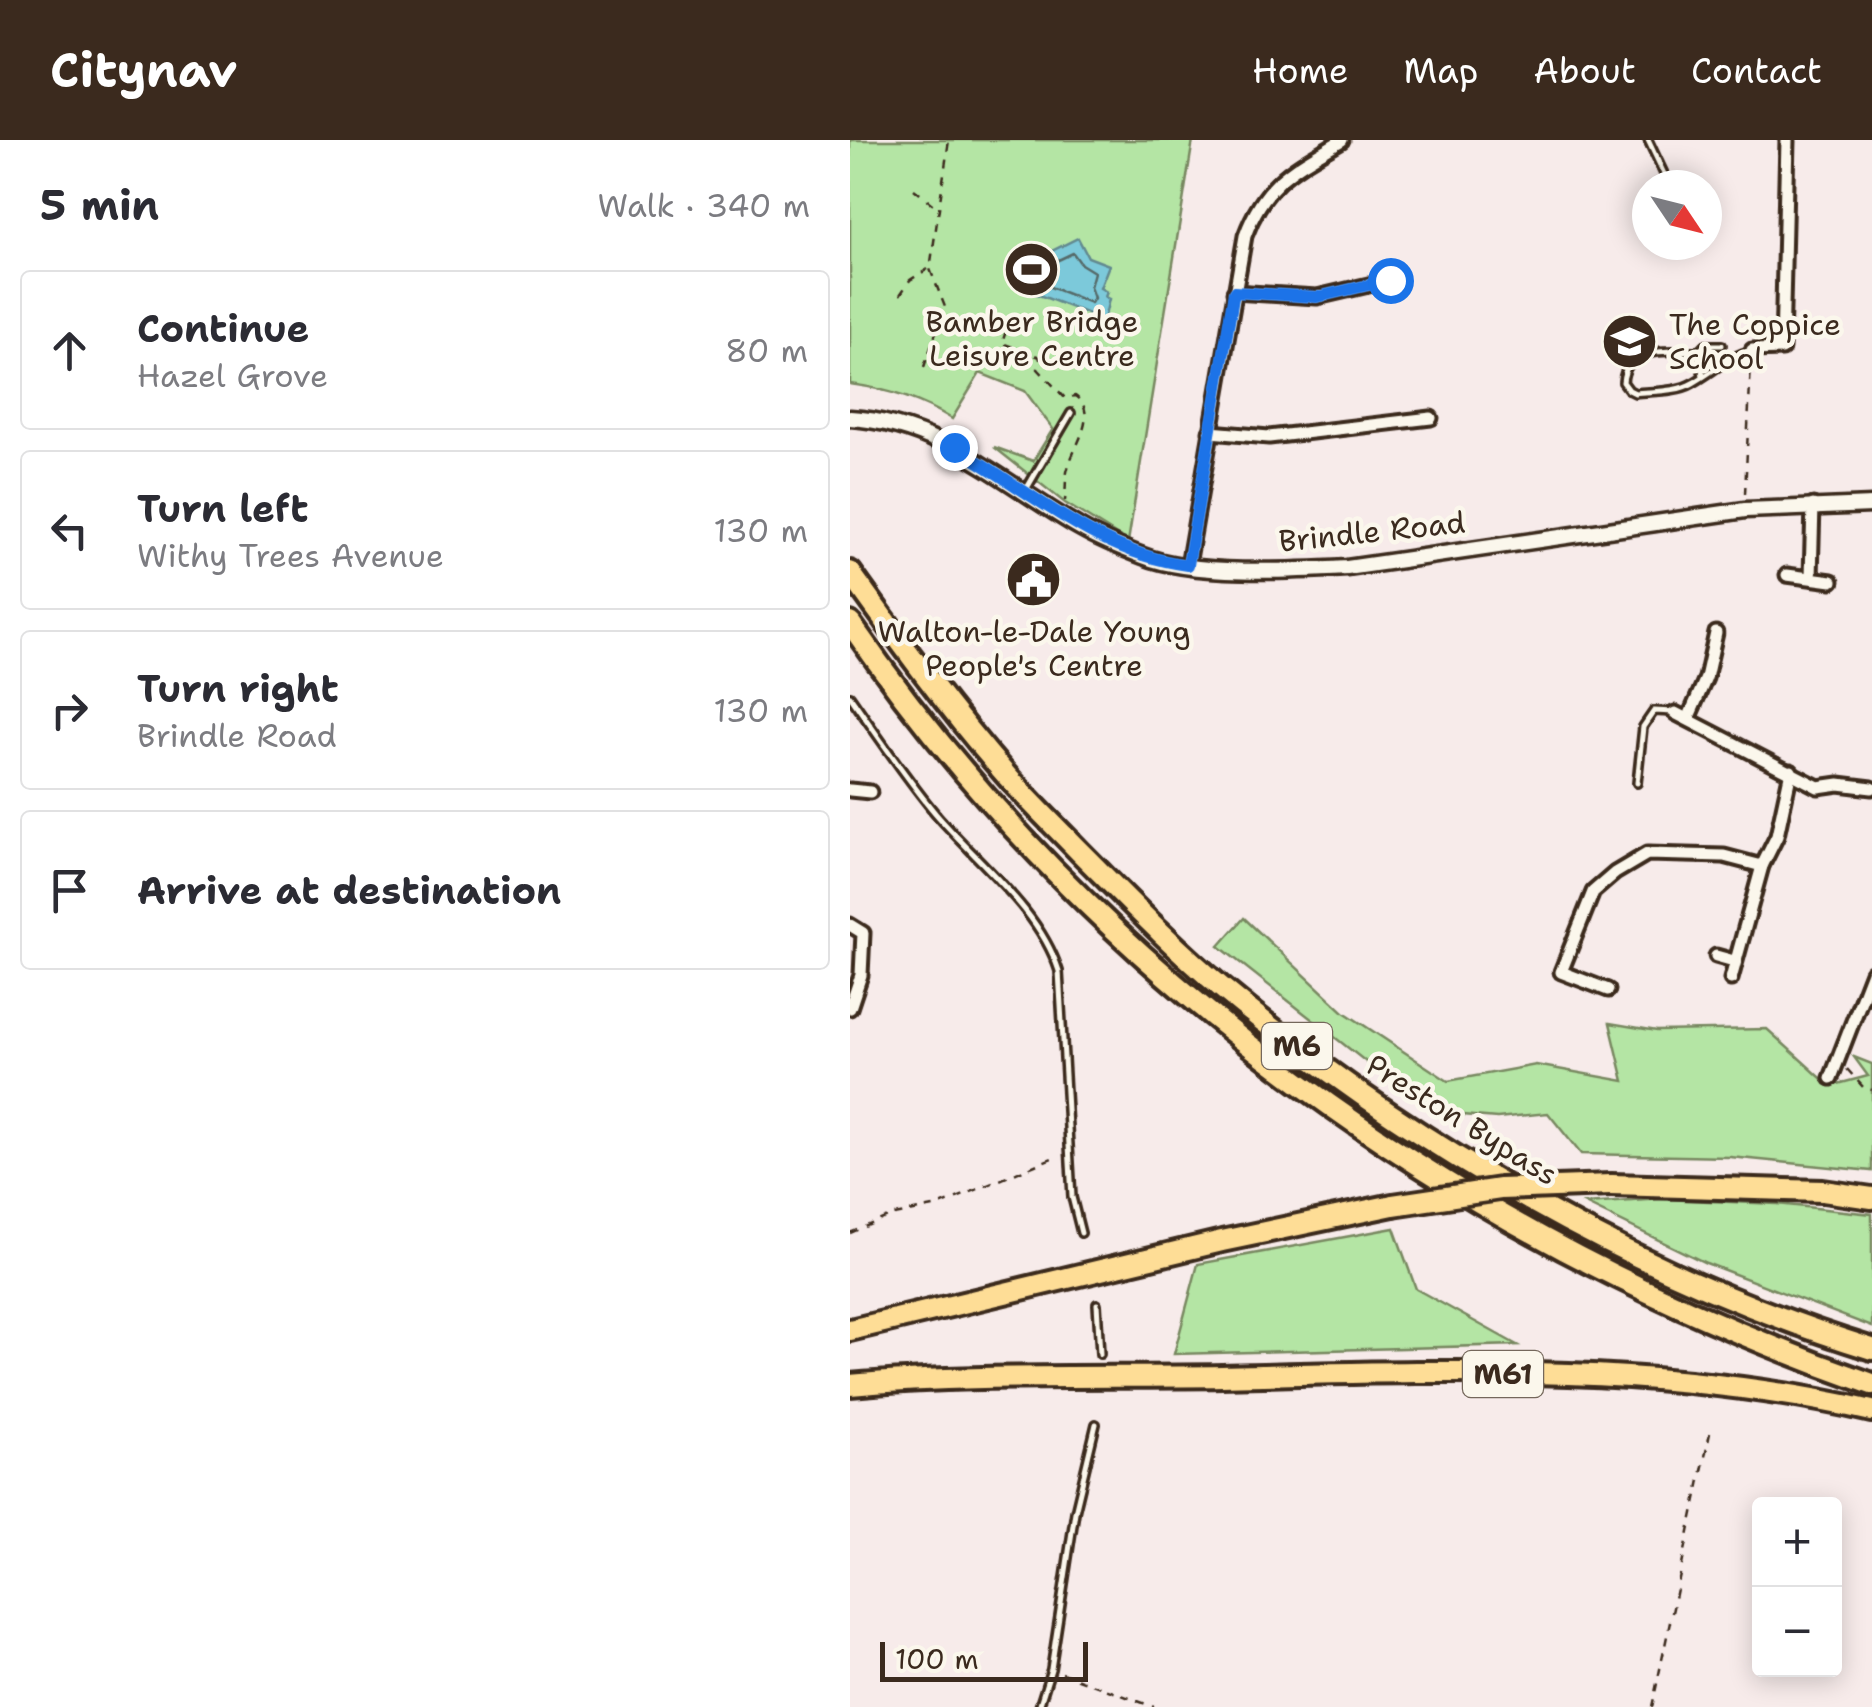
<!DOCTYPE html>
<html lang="en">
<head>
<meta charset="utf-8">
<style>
  :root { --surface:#fff; --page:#f2f2f3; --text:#2b2b33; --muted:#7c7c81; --line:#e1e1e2; --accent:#3b2a1e }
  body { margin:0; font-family:"Shantell Sans",sans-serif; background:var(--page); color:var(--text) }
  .controls { position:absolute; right:30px; bottom:30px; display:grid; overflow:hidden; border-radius:10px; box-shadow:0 5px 25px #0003 }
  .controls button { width:90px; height:90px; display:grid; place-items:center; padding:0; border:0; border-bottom:2px solid var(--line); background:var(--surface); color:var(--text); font:50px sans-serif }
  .compass { position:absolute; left:782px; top:30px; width:90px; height:90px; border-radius:50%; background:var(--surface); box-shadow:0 5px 25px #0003; rotate:125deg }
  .scale { position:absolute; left:30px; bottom:25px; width:208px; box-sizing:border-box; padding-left:10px; border:5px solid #3b2a1e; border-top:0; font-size:28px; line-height:35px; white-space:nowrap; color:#3b2a1e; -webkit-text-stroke:8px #fbf7ec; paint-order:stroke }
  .stop { position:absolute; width:30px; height:30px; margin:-22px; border:8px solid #1a73e8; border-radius:50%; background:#fff }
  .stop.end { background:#1a73e8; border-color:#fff; box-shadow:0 2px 10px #0008 }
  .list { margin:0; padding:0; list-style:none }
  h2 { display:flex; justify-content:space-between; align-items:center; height:130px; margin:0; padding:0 40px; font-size:42px }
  h2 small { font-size:32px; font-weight:400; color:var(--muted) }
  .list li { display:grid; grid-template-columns:65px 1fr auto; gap:30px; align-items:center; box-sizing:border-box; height:160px; margin:0 20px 20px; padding:0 20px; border:2px solid var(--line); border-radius:10px }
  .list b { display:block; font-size:38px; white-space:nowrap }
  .list p { margin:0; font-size:32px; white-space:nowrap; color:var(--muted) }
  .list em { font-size:32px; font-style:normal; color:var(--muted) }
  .icon { flex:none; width:55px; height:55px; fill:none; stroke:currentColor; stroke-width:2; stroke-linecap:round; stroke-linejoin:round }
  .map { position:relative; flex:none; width:1022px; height:1567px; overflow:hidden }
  header { display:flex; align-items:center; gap:60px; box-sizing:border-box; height:140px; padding:0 50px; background:var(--accent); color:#fff }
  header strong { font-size:48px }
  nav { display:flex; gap:55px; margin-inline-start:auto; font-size:35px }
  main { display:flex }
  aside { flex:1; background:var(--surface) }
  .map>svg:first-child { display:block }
  .green { fill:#b4e5a4; stroke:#788861; stroke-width:2.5 }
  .water { fill:#7cc9da; stroke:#62898f; stroke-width:2.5 }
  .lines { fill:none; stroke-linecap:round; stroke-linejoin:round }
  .shore { stroke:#556a69; stroke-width:2.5 }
  .service-casing { stroke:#3b2a1e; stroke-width:12 }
  .minor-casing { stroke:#3b2a1e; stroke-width:19 }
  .tertiary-casing { stroke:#3b2a1e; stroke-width:21 }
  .motorway-casing { stroke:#3b2a1e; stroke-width:28 }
  .path { stroke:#3b2a1e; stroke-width:2.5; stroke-dasharray:8 8; stroke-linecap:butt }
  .service { stroke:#fbf7ec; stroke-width:5 }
  .minor { stroke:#fbf7ec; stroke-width:11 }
  .tertiary { stroke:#fbf7ec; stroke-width:14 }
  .motorway { stroke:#fedd96; stroke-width:20 }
  .motorway-bridge-casing { stroke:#3b2a1e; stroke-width:28; stroke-linecap:butt }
  .motorway-bridge { stroke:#fedd96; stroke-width:20 }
  .route { stroke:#1a73e8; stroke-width:12 }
  .labels { text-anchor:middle; stroke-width:9; stroke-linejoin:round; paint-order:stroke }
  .shield { fill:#fbf7ec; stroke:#75685c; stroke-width:2.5 }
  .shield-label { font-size:28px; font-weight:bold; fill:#3b2a1e }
  .poi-label { font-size:30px; fill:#3b2a1e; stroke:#fbf7ec }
  .street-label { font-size:30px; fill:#3b2a1e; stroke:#fbf7ec }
</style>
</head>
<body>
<header>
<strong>Citynav</strong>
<nav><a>Home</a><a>Map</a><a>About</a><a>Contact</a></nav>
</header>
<main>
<aside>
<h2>5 min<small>Walk · 340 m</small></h2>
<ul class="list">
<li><svg class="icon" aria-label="ahead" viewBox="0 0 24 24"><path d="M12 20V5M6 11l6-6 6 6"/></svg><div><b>Continue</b><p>Hazel Grove</p></div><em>80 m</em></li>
<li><svg class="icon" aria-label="left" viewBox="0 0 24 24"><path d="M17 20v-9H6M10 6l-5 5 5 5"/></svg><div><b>Turn left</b><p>Withy Trees Avenue</p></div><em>130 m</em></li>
<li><svg class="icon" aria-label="right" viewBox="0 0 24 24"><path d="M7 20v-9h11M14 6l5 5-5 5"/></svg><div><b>Turn right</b><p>Brindle Road</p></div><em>130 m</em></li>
<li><svg class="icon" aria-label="arrive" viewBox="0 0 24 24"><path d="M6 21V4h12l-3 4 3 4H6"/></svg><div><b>Arrive at destination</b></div></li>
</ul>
</aside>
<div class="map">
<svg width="1022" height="1567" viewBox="0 0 1022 1567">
  <rect width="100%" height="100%" fill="#f7ebea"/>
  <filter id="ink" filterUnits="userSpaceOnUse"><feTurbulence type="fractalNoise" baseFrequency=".01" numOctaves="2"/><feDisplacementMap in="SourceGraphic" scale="20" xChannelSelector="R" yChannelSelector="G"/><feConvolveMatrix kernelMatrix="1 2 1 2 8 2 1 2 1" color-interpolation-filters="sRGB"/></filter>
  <g filter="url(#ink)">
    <g class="green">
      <path d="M0 0H343L278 402 215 363 144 307 183 321 203 289 175 251 130 233 102 279C70 259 37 249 0 244Z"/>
      <polygon points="394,778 494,872 598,941 686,925 774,941 760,883 807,891 917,889 980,946 1018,936 1004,917 1022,924 1022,1031 880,1017 731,1014 698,973 647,978 601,974 544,944 369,806"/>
      <polygon points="814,1059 927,1064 1022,1074 1022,1187 856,1123 735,1064"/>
      <polygon points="544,1088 566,1149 667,1205 324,1214 348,1124"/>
    </g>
    <polygon class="water" points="228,98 238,117 259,125 250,148 257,152 255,157 259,159 254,180 181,152 194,115"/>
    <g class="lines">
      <polygon class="shore" points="223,113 231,124 244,132 240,147 244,158 241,163 195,145 202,123"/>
      <defs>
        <g id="service">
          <polyline points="798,0 815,36"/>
          <polyline points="849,211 855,205 872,205"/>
          <path d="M853 236 849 211C820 212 776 204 773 242L779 250 785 253C803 251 828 252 843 243 863 232 879 216 902 210"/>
          <polyline points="177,348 221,273"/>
          <path d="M0 556C28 596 55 637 86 674 128 723 189 769 209 831L222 1057 231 1093"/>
          <polyline points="787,643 793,587 804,571 823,572"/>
          <polyline points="247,1164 250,1214"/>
          <polyline points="189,1567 201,1529 225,1372 246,1284"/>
        </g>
        <g id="minor">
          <polyline points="384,152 467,157 540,140"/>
          <polyline points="902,210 932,209 937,0"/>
          <polyline points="360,292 419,297 581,278"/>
          <path d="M338 425 395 96C415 41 445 28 492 0"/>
          <polyline points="937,435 982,441"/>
          <polyline points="961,437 963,365"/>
          <polyline points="825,573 968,647 989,644 1022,648"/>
          <polyline points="838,579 856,538 866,493"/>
          <polyline points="0,650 20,652"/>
          <polyline points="0,785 13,793 11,835 0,868"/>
          <polyline points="866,816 884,821"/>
          <polyline points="881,839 912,726 927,696 941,631"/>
          <polyline points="758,850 711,832 743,752 765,733 797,714 874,716 912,726"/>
          <polyline points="981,938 1022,832"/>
        </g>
        <path id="tertiary" d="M0 278C91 283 156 345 231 388 250 399 272 408 293 416 343 436 442 431 497 428L895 370 1022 365"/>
        <g id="motorway">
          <path d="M0 432C50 502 100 571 157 636 180 662 206 687 230 712 276 758 322 806 372 848 560 1004 788 1137 1022 1209"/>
          <path d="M0 483C247 841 614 1101 1022 1244"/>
          <polyline points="761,1045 973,1051 1022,1058"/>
          <polyline points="0,1190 372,1101 543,1065"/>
          <path d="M0 1245C123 1234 248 1238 372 1236 589 1231 809 1222 1022 1271"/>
        </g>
      </defs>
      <use href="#service" class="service-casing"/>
      <use href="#minor" class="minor-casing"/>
      <use href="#tertiary" class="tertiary-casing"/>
      <use href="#motorway" class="motorway-casing"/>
      <g class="path">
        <polyline points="64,49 86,67"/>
        <polyline points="50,155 60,140 78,129"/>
        <path d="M156 191 152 203 190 217 188 229 215 258 225 256C250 274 224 305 218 328 215 338 216 350 215 361"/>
        <polyline points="74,227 95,167 80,129 99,0"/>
        <polyline points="895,354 901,222"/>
        <polyline points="997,929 1013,947 1022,950"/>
        <polyline points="0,1093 40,1076 88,1066 209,1015"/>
        <polyline points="212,1533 304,1567"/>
        <polyline points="802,1567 860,1293"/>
      </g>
      <use href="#service" class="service"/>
      <use href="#minor" class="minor"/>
      <use href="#tertiary" class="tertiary"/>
      <use href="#motorway" class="motorway"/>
      <defs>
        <polyline id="motorway-bridge" points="543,1065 650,1049 761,1045"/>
      </defs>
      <use href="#motorway-bridge" class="motorway-bridge-casing"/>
      <use href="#motorway-bridge" class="motorway-bridge"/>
    </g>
  </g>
  <g class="lines" filter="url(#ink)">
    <path class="route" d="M104 307C180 350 248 414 338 425L384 152 467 157 540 140"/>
  </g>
  <defs>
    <symbol id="stadium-disc" viewBox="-11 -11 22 22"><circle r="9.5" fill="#3b2a1e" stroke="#fbf7ec"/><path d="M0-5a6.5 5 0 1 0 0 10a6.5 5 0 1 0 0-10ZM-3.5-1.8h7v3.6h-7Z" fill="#fff"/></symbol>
    <symbol id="school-disc" viewBox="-11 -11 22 22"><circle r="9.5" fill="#3b2a1e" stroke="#fbf7ec"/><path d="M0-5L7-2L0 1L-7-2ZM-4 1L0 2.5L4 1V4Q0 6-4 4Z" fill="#fff"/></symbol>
    <symbol id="civic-disc" viewBox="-11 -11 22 22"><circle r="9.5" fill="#3b2a1e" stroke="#fbf7ec"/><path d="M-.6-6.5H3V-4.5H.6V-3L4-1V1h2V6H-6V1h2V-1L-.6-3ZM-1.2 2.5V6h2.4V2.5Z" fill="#fff"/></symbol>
  </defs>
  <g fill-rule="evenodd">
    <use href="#stadium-disc" x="150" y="98" width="63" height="63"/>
    <use href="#school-disc" x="748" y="170" width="63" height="63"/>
    <use href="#civic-disc" x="152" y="408" width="63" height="63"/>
  </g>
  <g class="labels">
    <g class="shield">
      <rect x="412" y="883" width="70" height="46" rx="8"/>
      <rect x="613" y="1211" width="80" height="46" rx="8"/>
    </g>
    <g class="shield-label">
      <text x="447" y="916">M6</text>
      <text x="653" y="1244">M61</text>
    </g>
    <g class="poi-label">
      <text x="182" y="192">Bamber Bridge<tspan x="182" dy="34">Leisure Centre</tspan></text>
      <text x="819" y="195" text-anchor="start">The Coppice<tspan x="819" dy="34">School</tspan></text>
      <text x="184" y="502">Walton-le-Dale Young<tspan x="184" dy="34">People's Centre</tspan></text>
    </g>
    <g class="street-label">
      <text transform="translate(522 392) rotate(-6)" y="10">Brindle Road</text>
      <text transform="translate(612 980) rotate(32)" y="10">Preston Bypass</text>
    </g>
  </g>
</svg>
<div class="controls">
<button>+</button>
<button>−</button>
</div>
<svg class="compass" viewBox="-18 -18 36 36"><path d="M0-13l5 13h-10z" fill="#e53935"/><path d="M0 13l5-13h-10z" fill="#7c7c81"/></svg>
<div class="scale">100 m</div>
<div class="stop" style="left:540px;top:140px"></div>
<div class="stop end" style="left:104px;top:307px"></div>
</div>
</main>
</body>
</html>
